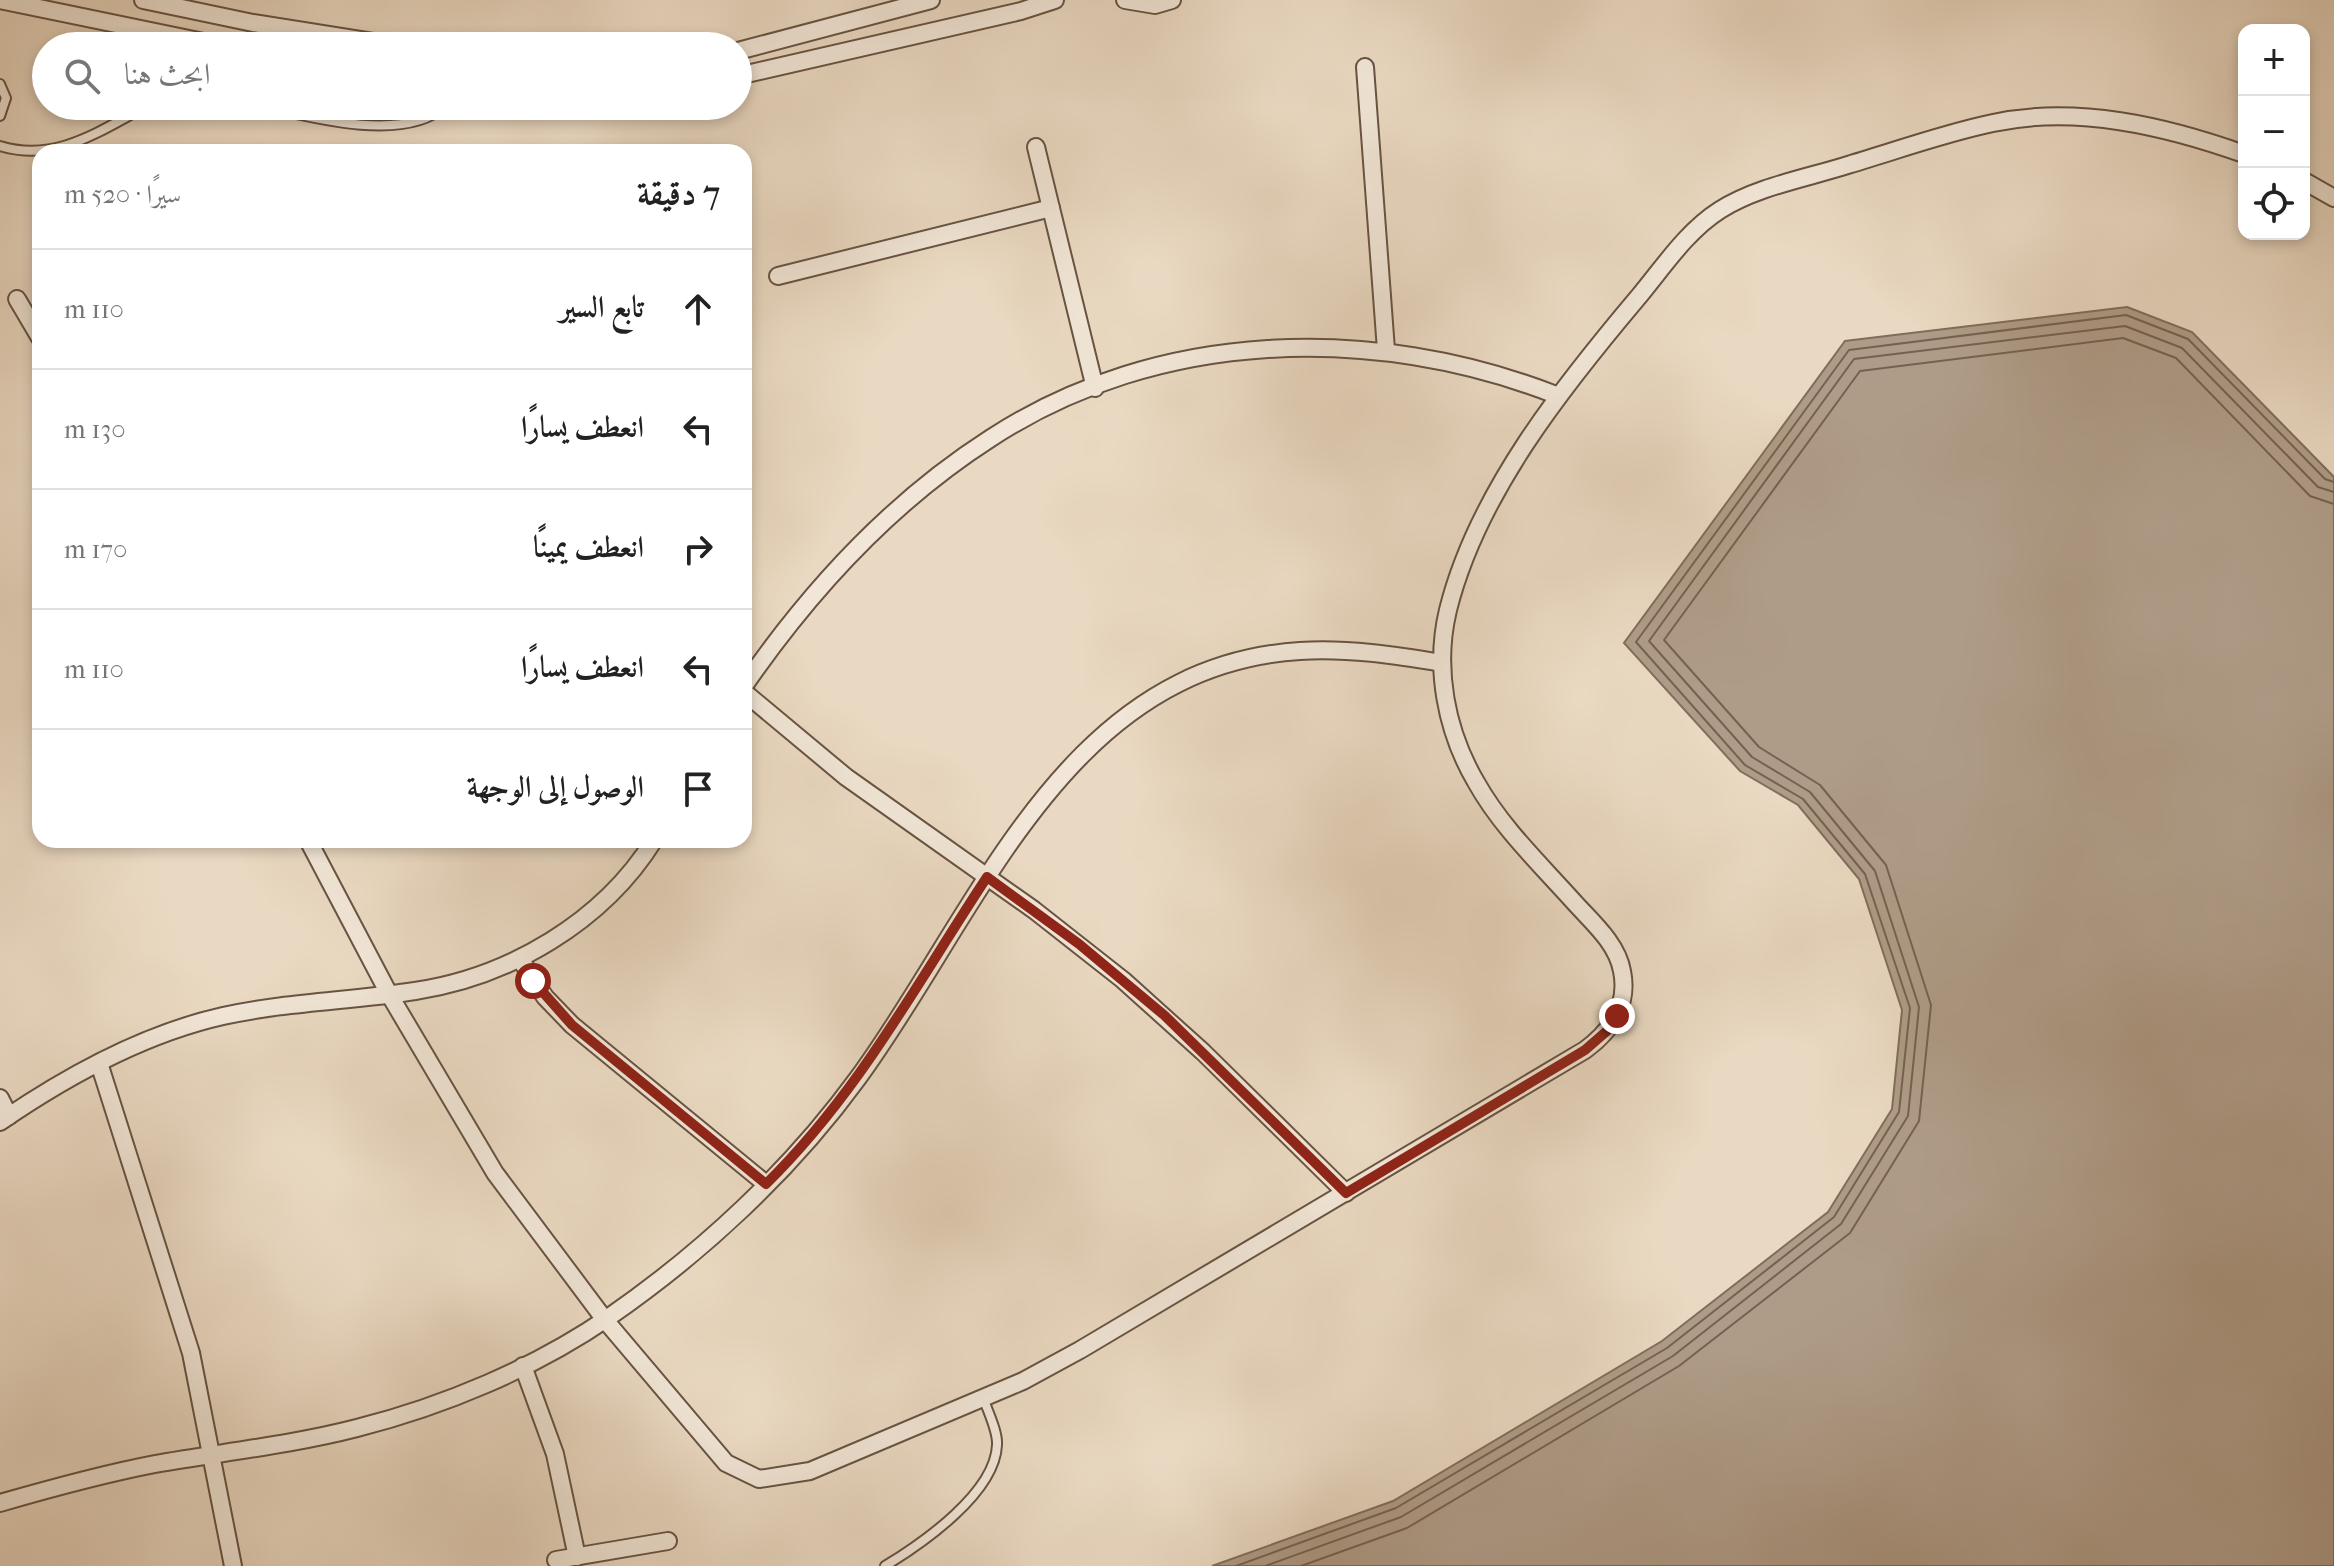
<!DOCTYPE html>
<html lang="ar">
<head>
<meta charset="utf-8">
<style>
  :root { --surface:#fff; --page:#f2f2f2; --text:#222; --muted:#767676; --line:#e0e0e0 }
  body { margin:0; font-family:"IM FELL French Canon",Amiri,serif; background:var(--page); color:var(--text); direction:rtl }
  .controls { position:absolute; right:24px; top:24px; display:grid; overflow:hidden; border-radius:16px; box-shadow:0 4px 12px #0003 }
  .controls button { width:72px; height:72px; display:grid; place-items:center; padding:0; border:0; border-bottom:2px solid var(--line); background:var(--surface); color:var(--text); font:40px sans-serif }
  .stop { position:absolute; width:24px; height:24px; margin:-18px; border:6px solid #8f2418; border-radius:50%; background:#fff }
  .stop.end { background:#8f2418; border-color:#fff; box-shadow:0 2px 8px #0008 }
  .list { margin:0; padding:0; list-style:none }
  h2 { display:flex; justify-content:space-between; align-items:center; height:104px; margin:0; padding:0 32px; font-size:34px }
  h2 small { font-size:26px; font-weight:400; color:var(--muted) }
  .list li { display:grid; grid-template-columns:52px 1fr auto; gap:24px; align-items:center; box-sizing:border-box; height:120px; padding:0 32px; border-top:2px solid var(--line) }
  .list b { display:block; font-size:30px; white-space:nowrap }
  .list em { font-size:26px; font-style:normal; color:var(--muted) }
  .icon { flex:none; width:44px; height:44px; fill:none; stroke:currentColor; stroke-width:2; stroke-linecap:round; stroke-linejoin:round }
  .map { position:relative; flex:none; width:2334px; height:1566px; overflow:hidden; direction:ltr }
  .search { position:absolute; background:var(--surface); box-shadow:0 4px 12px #0003; left:32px; top:32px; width:720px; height:88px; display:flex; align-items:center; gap:20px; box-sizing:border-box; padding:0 28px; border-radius:44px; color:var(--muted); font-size:30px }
  .panel { position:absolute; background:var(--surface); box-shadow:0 4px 12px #0003; left:32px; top:144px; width:720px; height:704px; border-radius:24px; direction:rtl }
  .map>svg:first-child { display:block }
  .water { fill:#af9c88; stroke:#816d5b; stroke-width:2 }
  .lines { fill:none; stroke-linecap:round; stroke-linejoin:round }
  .shore { stroke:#766150; stroke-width:2 }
  .service-casing { stroke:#685342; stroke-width:12 }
  .minor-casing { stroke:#685342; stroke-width:20 }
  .service { stroke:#f1e6d7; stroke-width:8 }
  .minor { stroke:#f1e6d7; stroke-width:16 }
  .route { stroke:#8f2418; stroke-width:10 }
</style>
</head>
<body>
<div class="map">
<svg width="2334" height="1566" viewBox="0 0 2334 1566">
  <rect width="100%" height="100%" fill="#ead9c2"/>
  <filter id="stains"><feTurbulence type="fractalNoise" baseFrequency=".0025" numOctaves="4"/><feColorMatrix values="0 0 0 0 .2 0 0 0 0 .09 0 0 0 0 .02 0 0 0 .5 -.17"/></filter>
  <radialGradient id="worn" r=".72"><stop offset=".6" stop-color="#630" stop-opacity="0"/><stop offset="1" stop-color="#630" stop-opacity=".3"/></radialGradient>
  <polygon class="water" points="2127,307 2192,332 2334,477 2334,1566 1212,1566 1393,1501 1662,1341 1828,1212 1892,1109 1902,1010 1859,879 1798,805 1740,771 1624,643 1845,341"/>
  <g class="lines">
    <g class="shore">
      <polyline points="1236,1566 1396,1508 1667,1348 1834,1217 1899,1112 1910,1008 1865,874 1803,799 1745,765 1636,642 1849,350 2126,315 2188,339 2325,479 2334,482"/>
      <polyline points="1265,1566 1401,1517 1673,1356 1841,1224 1908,1116 1919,1007 1875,871 1810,792 1752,757 1649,641 1854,359 2125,326 2182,348 2318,487 2334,492"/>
      <polyline points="1301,1566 1407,1528 1679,1366 1850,1233 1919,1121 1931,1005 1886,865 1820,785 1759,747 1664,640 1860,371 2123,338 2176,358 2310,496 2334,504"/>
    </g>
    <defs>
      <g id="service">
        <polyline points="0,84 6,98 0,116"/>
        <path d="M262 106C311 118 406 143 445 106"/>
        <path d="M0 146C56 163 99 131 147 106"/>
        <path d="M885 1566C923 1543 995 1493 997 1445 998 1431 987 1410 983 1397"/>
      </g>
      <g id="minor">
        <polyline points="0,0 223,46"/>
        <polyline points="143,0 253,23 398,46"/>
        <polyline points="1125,0 1155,5 1172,0"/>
        <polyline points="738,51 931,0"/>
        <polyline points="1365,67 1386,350"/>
        <polyline points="738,76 1021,11 1055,0"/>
        <polyline points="1036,147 1095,388"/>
        <polyline points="2304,181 2334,198"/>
        <polyline points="778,276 1051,208"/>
        <polyline points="17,299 40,338"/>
        <path d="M744 686C811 589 891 502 991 438 1158 329 1374 324 1556 395"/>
        <polyline points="744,692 846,777 1034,910 1123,980 1203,1052 1346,1193"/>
        <path d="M308 840 389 994 495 1173 605 1320 726 1463 759 1479 810 1471 1023 1381 1080 1350 1585 1050C1611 1031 1629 1005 1622 971 1617 943 1592 922 1574 902 1540 864 1501 827 1476 782 1446 731 1434 668 1448 610 1477 493 1564 385 1640 295 1664 266 1687 231 1720 210 1758 186 1808 178 1851 164 1898 150 1945 133 1993 123 2076 105 2165 126 2244 154"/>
        <polyline points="520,959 545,997 572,1025 766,1184"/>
        <polyline points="99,1063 191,1353 233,1566"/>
        <polyline points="0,1098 9,1116"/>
        <path d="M0 1122C67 1076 143 1034 223 1016 287 1002 351 1001 415 991 509 977 603 922 654 840"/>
        <polyline points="523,1366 555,1454 577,1557"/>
        <path d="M0 1503C52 1488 103 1474 155 1464 223 1452 291 1445 357 1428 444 1406 535 1368 609 1317 703 1252 791 1170 858 1078 979 913 1063 666 1300 651 1347 648 1395 655 1442 663"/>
        <polyline points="556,1560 668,1541"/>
      </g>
    </defs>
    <use href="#service" class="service-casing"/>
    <use href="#minor" class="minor-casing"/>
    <use href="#service" class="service"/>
    <use href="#minor" class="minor"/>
  </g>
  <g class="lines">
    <path class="route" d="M533 981 572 1025 766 1184C860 1091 915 986 987 877L1079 944 1164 1015 1346 1193 1585 1050 1608 1030 1617 1016"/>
  </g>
  <rect width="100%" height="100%" filter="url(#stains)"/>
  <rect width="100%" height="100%" fill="url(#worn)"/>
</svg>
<div class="controls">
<button>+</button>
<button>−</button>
<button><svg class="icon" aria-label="locate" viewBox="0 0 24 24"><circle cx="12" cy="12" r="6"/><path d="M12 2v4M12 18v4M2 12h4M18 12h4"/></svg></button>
</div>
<div class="stop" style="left:533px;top:981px"></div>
<div class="stop end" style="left:1617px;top:1016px"></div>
<div class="search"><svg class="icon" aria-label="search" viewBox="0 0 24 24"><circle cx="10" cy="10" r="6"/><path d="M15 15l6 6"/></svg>ابحث هنا</div>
<section class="panel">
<h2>7 دقيقة<small>سيرًا · 520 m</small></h2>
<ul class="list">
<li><svg class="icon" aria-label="ahead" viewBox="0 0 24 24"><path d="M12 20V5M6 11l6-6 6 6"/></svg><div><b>تابع السير</b></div><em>110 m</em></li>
<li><svg class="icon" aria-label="left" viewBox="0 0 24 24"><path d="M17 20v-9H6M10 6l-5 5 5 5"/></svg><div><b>انعطف يسارًا</b></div><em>130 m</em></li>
<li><svg class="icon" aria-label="right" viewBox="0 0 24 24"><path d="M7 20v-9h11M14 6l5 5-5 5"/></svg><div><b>انعطف يمينًا</b></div><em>170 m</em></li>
<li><svg class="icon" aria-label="left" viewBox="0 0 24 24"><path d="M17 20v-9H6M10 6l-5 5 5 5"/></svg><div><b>انعطف يسارًا</b></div><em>110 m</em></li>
<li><svg class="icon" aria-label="arrive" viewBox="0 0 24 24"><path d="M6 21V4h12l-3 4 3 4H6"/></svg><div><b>الوصول إلى الوجهة</b></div></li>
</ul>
</section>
</div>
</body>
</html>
